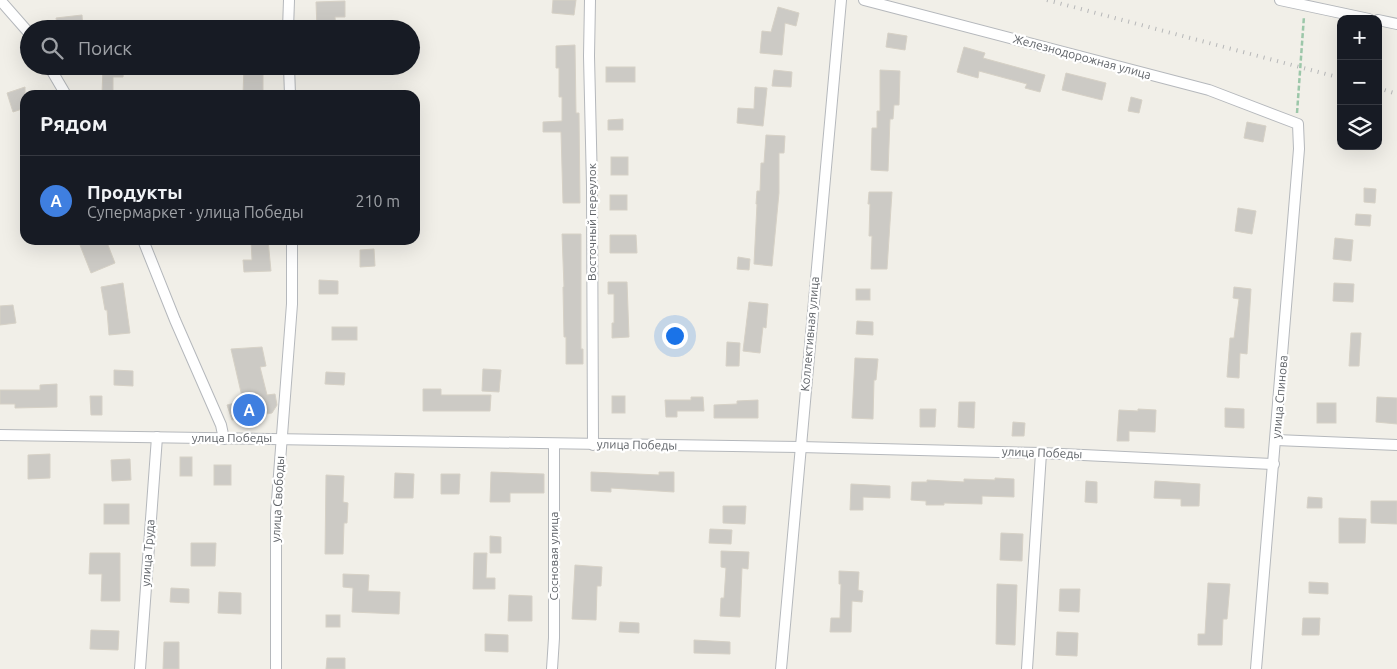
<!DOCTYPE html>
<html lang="ru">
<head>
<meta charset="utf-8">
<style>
  :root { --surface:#171b24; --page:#20242c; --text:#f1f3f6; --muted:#9ea1a6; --line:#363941; --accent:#ea4335 }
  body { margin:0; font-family:Ubuntu,sans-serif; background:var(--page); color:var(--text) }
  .controls { position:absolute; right:15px; top:15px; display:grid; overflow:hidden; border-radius:10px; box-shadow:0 5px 20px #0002 }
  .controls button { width:45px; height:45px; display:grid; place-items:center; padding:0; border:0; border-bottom:1px solid var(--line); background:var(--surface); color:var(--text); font:25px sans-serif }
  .you { position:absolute; left:674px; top:335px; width:18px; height:18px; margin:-12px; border:4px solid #fff; border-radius:50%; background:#1a73e8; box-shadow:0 0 0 8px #1a73e833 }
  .badge { display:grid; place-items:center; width:32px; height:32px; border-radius:50%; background:var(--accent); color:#fff; font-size:16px; font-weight:700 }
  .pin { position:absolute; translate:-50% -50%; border:2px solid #fff; box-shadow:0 1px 5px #0006 }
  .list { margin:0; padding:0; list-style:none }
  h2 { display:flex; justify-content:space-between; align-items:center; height:65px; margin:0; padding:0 20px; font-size:21px }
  h2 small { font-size:16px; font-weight:400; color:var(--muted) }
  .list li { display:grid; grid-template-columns:32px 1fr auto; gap:15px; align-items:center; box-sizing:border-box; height:90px; padding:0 20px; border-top:1px solid var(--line) }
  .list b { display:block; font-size:19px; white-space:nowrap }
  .list p { margin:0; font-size:16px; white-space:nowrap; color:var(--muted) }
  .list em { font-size:16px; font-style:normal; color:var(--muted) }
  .icon { flex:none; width:28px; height:28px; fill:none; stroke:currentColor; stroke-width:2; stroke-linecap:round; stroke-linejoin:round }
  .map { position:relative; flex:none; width:1397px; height:669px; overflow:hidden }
  .search { position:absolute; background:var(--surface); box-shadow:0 5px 20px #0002; left:20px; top:20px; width:400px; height:55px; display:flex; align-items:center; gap:12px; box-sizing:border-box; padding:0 18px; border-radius:28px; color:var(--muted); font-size:19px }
  .panel { position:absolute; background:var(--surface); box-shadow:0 5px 20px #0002; left:20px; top:90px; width:400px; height:155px; border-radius:15px }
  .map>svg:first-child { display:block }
  .building { fill:#cccac5; stroke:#d6d1c6 }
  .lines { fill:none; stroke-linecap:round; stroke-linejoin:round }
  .street-casing { stroke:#b5b8bc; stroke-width:12 }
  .path { stroke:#9cc7a9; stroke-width:2.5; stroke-dasharray:5 2.5; stroke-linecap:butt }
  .street { stroke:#fff; stroke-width:10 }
  .rail { stroke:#b6b7b8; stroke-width:4; stroke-dasharray:1 6; stroke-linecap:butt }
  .labels { text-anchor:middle; stroke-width:4.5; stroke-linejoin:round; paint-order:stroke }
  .street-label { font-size:12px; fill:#5f6368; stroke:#fff }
</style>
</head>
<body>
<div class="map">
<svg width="1397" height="669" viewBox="0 0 1397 669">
  <rect width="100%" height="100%" fill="#f1efe8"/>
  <g class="building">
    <polygon points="553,0 576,0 574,15 552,13"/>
    <polygon points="345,1 345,17 335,17 336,29 317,29 316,2"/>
    <polygon points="778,7 799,13 796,26 785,23 782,55 760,53 762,31 771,32"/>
    <polygon points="82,15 83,29 58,29 56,18"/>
    <polygon points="888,33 907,36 905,50 886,47"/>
    <polygon points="575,45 576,113 579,113 580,203 563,203 561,132 543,132 543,122 562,121 562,97 559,97 559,68 556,68 556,46"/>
    <polygon points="964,47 985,53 983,58 1045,75 1040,92 1025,88 1027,84 979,71 978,78 957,72"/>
    <polygon points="103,66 124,66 123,77 113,77 113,95 102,95"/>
    <polygon points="244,66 263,66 263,95 243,95"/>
    <rect x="606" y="67" width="29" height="15"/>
    <polygon points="774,70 792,72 791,87 772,86"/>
    <polygon points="880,70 900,71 899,105 894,105 893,119 890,119 888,171 871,170 872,128 877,128 877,111 880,111"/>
    <polygon points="1066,73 1106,83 1102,100 1062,90"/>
    <polygon points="25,87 25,108 13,112 7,93"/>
    <polygon points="755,87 767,88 763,126 737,123 738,108 754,109"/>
    <polygon points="1131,97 1142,100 1139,113 1128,111"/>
    <polygon points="623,119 623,130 608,130 608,120"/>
    <polygon points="1247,122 1266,126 1263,142 1244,138"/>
    <polygon points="766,135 785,136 784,153 779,153 779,193 772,266 754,264 757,204 756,204 757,191 760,191 761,163 764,163"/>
    <rect x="611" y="157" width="17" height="18"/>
    <polygon points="1364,188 1376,189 1375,203 1364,202"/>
    <polygon points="869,192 892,192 887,269 871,269 872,236 869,236 870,204 868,204"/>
    <rect x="610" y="195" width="17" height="15"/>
    <polygon points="1238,208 1256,211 1252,234 1235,231"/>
    <polygon points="1356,214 1371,215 1370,226 1355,225"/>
    <polygon points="562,234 581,234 581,349 583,349 583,364 566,364 566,337 564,337 563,287 564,287"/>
    <polygon points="610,235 636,235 637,253 610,253"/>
    <polygon points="1335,238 1353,240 1351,261 1333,259"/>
    <polygon points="78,240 106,240 115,263 91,273"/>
    <polygon points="251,240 268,240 271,271 244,272 243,260 252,260"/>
    <polygon points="374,249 375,266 360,267 360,250"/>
    <polygon points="738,257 750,259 749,270 737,269"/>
    <polygon points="319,280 338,281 338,294 319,294"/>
    <polygon points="608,282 627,282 629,337 612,338 612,323 614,323 614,294 608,294"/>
    <polygon points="123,283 130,333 109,335 107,310 105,310 101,287"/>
    <polygon points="1334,283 1354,284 1353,302 1333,301"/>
    <polygon points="1234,287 1251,289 1247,354 1240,353 1239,378 1227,377 1230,338 1234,338 1239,299 1233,298"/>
    <rect x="856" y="289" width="14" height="11"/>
    <polygon points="749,302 768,304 766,328 763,327 760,353 743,351"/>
    <polygon points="13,305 16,323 0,325 0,306"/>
    <polygon points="857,321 873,322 873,335 856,334"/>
    <rect x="332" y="327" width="25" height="13"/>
    <polygon points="1351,333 1361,333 1359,366 1349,366"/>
    <polygon points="727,342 740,343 739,366 726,366"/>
    <polygon points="262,347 266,366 260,367 267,395 275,394 277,405 272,413 232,420 227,405 243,401 231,349"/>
    <polygon points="855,358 878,359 876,380 874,380 873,419 852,418"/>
    <polygon points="483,369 501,370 499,392 482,391"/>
    <polygon points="114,370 133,371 133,386 114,385"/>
    <polygon points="326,372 345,373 344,385 325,384"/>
    <polygon points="57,384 57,407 15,408 15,404 0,404 0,390 40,390 40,385"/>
    <polygon points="423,389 441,389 441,395 491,395 490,411 423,411"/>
    <polygon points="90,396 102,396 102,415 91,415"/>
    <rect x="612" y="396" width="13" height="17"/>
    <polygon points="691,397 703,397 704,411 677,411 677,417 666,417 665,400 691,400"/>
    <polygon points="1377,397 1397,398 1397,424 1376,422"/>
    <polygon points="758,400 758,418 714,418 714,405 737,404 737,401"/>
    <polygon points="959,402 975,402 974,428 958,427"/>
    <rect x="1317" y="403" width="19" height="20"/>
    <polygon points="1225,408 1244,409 1244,428 1225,427"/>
    <polygon points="920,409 936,409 935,427 920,427"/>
    <polygon points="1138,409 1156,410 1155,432 1129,431 1129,441 1117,441 1119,410 1138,411"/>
    <polygon points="1013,422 1025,423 1024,436 1012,436"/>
    <polygon points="50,454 50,478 28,479 28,455"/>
    <rect x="180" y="457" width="12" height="19"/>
    <polygon points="130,459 131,480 112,481 111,460"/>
    <rect x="214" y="465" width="17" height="20"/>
    <polygon points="491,472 544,474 544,493 510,493 510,502 490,502"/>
    <polygon points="591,472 659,475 659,472 674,472 674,492 611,488 611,492 591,491"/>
    <polygon points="395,473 414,474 413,498 394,498"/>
    <polygon points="441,474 460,474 459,494 441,494"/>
    <polygon points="326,475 344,476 343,502 348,503 347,523 344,523 343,554 325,554"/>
    <polygon points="995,478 1014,479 1014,497 982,496 982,504 944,503 944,505 926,505 926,501 911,500 912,482 927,482 927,480 964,482 964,479 995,480"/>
    <polygon points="1086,481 1097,482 1097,503 1085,502"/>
    <polygon points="1155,481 1200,484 1199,506 1181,506 1181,499 1154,498"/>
    <polygon points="851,484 890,486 890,498 863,497 863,510 850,510"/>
    <polygon points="1308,497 1322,498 1322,508 1307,508"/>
    <polygon points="1371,501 1397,501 1397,524 1371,523"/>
    <rect x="104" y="504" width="25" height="20"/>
    <polygon points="723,506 746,506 745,524 723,523"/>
    <polygon points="1339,518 1366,519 1365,543 1339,543"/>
    <polygon points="710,529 732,530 731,544 709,543"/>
    <polygon points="1001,533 1023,534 1022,561 1000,560"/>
    <polygon points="490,536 501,537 501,553 490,553"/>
    <polygon points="191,543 216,543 215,566 191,566"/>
    <polygon points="721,551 749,552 748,569 742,568 740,617 720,616 721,598 724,598 726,568 721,567"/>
    <polygon points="90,553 120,553 120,601 101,601 102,574 89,574"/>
    <polygon points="474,553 487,553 486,578 495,578 495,589 473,589"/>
    <polygon points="575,565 602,567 601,586 597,586 596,620 572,619"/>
    <polygon points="839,571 859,572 858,590 863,591 862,602 852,601 851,632 830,632 831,618 840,618 841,584 839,584"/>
    <polygon points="343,574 369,575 368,591 400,592 399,614 352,612 353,588 343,587"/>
    <polygon points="1309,582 1328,583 1328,594 1309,593"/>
    <polygon points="1208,583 1230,584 1227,619 1223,619 1222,645 1198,645 1198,634 1205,634"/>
    <polygon points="997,584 1017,585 1015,645 996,644"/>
    <polygon points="171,588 189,589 189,603 170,602"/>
    <polygon points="1060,589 1080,589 1079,612 1059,611"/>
    <polygon points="219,592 241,593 241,614 218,613"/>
    <polygon points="509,595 532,596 532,621 508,621"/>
    <rect x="326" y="615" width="14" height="12"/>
    <polygon points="1303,618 1320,618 1319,635 1302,635"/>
    <polygon points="620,622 639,623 639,633 619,632"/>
    <polygon points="91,630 119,631 118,650 90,649"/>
    <polygon points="1057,632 1078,633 1077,656 1056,655"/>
    <polygon points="485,634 508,635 508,652 485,651"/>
    <polygon points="694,640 730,642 730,654 694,653"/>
    <polygon points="164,642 179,642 179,669 163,669"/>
    <polygon points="327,658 345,658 345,669 326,669"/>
  </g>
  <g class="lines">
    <defs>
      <g id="street">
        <polyline points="0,0 29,33"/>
        <polyline points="590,0 589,56 592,186 593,445"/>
        <polyline points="864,0 1209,90 1298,124 1299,149 1256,669"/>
        <polyline points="1280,0 1369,19"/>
        <polyline points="1378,20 1397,24"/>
        <polyline points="288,29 289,0"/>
        <polyline points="49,66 66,95"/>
        <polyline points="289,66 290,95"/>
        <polyline points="143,240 175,320 221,425 224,439"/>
        <polyline points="0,435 800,447 1041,453 1274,464"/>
        <polyline points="1276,440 1397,445"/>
        <polyline points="140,669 157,437"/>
        <polyline points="276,669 276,514 292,304 292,240"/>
        <polyline points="552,669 554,638 554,444"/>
        <polyline points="781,669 841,0"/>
        <polyline points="1027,669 1041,453"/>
      </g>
    </defs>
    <use href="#street" class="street-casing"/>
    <polyline class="path" points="1297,113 1304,16"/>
    <use href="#street" class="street"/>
    <g class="rail">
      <polyline points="1047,0 1341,78"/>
      <polyline points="1378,88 1397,94"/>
    </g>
  </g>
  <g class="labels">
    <g class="street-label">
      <text transform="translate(1082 57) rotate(15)" y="4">Железнодорожная улица</text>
      <text transform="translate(592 222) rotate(-90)" y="4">Восточный переулок</text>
      <text transform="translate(810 334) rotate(-85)" y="4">Коллективная улица</text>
      <text transform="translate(1280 397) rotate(-85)" y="4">улица Спинова</text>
      <text x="232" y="442">улица Победы</text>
      <text transform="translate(637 445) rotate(1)" y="4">улица Победы</text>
      <text transform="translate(1042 453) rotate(2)" y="4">улица Победы</text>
      <text transform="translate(278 499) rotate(-87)" y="4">улица Свободы</text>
      <text transform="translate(148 553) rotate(-86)" y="4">улица Труда</text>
      <text transform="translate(554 556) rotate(-90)" y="4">Сосновая улица</text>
    </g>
  </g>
</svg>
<div class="controls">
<button>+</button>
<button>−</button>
<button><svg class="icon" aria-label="layers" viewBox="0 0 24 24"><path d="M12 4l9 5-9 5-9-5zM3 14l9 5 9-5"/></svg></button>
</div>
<div class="you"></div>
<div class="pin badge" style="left:249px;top:410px;background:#3f7fe0">A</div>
<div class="search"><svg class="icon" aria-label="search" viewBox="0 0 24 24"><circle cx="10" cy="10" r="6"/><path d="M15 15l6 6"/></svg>Поиск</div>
<section class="panel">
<h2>Рядом<small></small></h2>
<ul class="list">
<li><span class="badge" style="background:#3f7fe0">A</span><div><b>Продукты</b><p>Супермаркет · улица Победы</p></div><em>210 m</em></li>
</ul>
</section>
</div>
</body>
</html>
